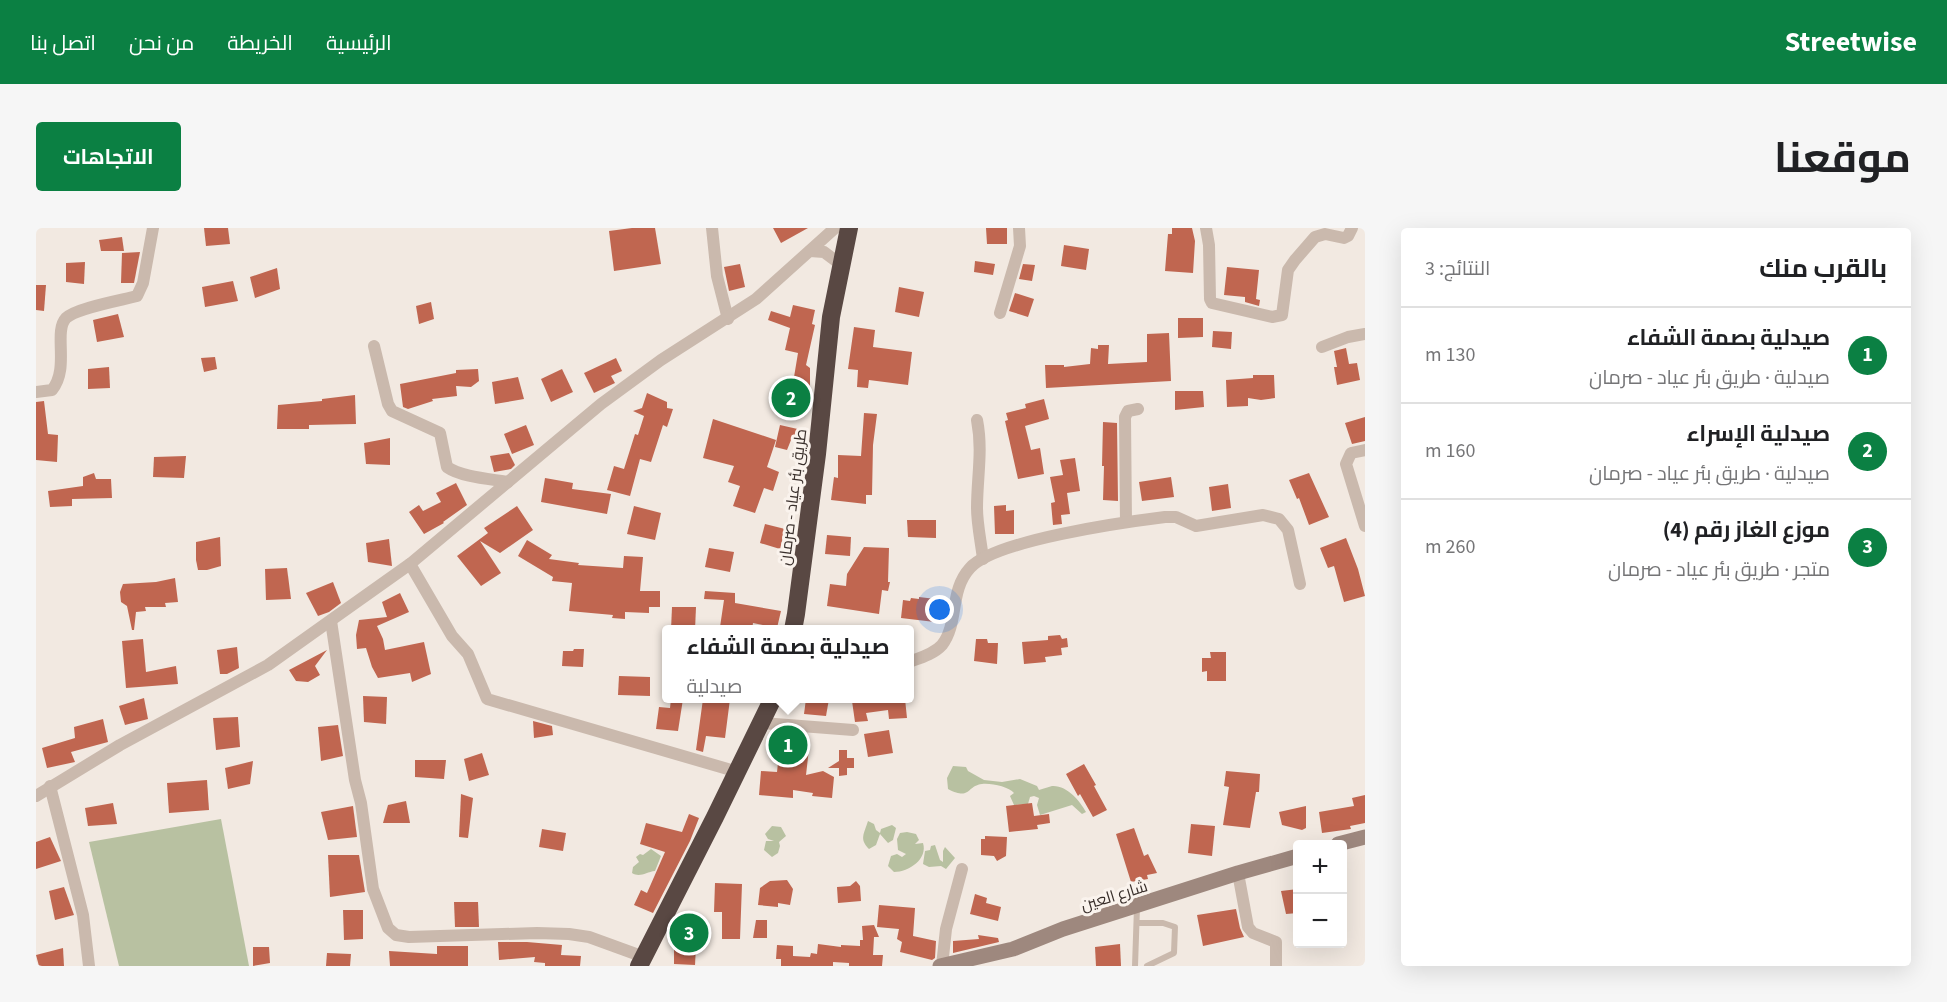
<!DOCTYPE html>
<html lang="ar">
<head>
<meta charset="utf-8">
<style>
  :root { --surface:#fff; --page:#f6f6f6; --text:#202124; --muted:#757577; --line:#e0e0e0; --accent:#0b8043 }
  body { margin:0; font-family:"Source Sans 3",Cairo,sans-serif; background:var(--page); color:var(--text); direction:rtl }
  .controls { position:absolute; right:18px; bottom:18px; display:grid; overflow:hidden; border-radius:6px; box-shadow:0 6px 24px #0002 }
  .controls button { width:54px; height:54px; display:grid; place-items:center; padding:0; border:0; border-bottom:2px solid var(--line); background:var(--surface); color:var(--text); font:30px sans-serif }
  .you { position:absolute; left:904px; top:382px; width:21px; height:21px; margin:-15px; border:4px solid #fff; border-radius:50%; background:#1a73e8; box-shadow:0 0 0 9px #1a73e833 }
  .badge { display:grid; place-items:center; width:39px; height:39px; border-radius:50%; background:var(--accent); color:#fff; font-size:20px; font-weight:700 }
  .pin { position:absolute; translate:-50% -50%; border:3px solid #fff; box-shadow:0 2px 6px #0006 }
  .popup { position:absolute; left:626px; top:397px; width:252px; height:78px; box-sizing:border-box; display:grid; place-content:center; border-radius:6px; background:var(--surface); filter:drop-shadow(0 2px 4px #0005); font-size:20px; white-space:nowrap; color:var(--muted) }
  .popup b { font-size:22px; color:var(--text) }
  .popup::after { content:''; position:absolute; left:50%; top:100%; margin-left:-12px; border:12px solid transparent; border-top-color:var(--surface) }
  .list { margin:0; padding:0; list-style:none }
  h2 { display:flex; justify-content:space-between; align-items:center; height:78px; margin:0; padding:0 24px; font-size:26px }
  h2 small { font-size:20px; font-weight:400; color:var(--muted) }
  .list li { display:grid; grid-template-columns:39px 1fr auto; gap:18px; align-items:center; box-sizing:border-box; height:96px; padding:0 24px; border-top:2px solid var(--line) }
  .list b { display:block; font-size:22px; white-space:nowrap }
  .list p { margin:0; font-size:20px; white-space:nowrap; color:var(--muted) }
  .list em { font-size:20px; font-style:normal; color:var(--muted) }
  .map { position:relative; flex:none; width:1329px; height:738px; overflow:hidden; direction:ltr; border-radius:6px }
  header { display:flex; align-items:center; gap:36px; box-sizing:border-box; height:84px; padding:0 30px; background:var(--accent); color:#fff }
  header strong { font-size:28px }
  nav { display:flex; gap:33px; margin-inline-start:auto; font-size:21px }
  .intro { display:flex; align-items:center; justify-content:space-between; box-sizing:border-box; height:144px; padding:0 36px }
  h1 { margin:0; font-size:42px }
  .button { padding:15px 27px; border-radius:6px; background:var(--accent); color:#fff; font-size:21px; font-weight:700 }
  main { display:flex; gap:36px; padding:0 36px }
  aside { flex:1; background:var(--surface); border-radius:6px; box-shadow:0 6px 24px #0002 }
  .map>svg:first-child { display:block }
  .green { fill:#b8c1a1 }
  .building { fill:#c06650 }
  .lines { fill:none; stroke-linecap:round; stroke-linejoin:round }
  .lane { stroke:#cab9ad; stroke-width:6 }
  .street { stroke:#cab9ad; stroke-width:12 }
  .secondary { stroke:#9e887e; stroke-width:15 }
  .highway { stroke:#594843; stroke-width:18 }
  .labels { text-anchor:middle; stroke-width:6; stroke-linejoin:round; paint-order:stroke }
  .street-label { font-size:16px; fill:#392f2b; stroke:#faf3ed }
</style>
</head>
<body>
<header>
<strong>Streetwise</strong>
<nav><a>الرئيسية</a><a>الخريطة</a><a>من نحن</a><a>اتصل بنا</a></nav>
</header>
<div class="intro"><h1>موقعنا</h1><a class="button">الاتجاهات</a></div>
<main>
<aside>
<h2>بالقرب منك<small>النتائج: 3</small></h2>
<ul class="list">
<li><span class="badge">1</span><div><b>صيدلية بصمة الشفاء</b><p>صيدلية · طريق بئر عياد - صرمان</p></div><em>130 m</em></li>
<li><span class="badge">2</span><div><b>صيدلية الإسراء</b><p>صيدلية · طريق بئر عياد - صرمان</p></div><em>160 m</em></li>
<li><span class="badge">3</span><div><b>موزع الغاز رقم (4)</b><p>متجر · طريق بئر عياد - صرمان</p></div><em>260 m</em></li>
</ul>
</aside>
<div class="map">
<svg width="1329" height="738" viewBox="0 0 1329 738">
  <rect width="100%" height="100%" fill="#f2e9e1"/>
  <g class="green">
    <path d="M917 538 930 539 932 543 948 552 966 554 984 551 1001 558 1003 562C1007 561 1012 559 1016 558 1031 557 1044 573 1050 584L1046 586 1036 577 1004 587 1001 577 1003 570 998 568 994 569 992 576 978 577 974 568 978 565C973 559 956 555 946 556 930 558 935 573 912 561L911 550Z"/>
    <polygon points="185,591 213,738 83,738 53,614"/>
    <path d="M832 593 838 596 840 602 844 605 845 601 856 597 860 600 857 612 852 615 844 606 840 617 833 621C823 611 828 606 832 593Z"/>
    <polygon points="736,598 745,599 750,608 743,614 744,618 742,625 736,629 728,622 730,613 738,613 732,611 729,606"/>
    <path d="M871 604 880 606 883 612 879 616 887 615C892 631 873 644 858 644L852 638 855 628 861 626 866 629 870 626 862 622 861 611 864 605Z"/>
    <polygon points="899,617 904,632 907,634 907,623 909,619 919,630 910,641 905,638 893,639 887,636 889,623 894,622 895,618"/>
    <path d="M615 621 625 628 619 643C610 644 604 650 596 645L597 639 603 634 600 629 604 626 607 627Z"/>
  </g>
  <g class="building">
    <polygon points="168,0 192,0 194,16 170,18"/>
    <polygon points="596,0 619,0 625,36 578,43 573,3"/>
    <polygon points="737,0 772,0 745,15"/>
    <polygon points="950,0 971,0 971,16 951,16"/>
    <polygon points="1136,0 1156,0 1159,13 1157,45 1129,43 1132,6 1136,6"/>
    <polygon points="86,9 88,23 65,23 63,12"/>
    <polygon points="1028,17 1053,21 1050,42 1025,38"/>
    <polygon points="104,24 98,55 85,55 86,25"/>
    <polygon points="939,33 959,36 957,47 938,44"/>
    <polygon points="49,34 48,56 30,54 30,35"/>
    <polygon points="704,36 709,59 693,63 688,39"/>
    <polygon points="987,36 999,37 996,53 983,51"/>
    <polygon points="1191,39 1223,42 1220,71 1224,72 1223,78 1209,74 1209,69 1188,67"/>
    <polygon points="241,40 244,61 219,70 214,49"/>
    <polygon points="197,53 202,73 169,79 166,59"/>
    <polygon points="0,57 10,57 8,83 0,82"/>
    <polygon points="863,59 888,64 883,89 859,84"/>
    <polygon points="979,65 998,71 992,89 973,83"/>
    <polygon points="395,74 398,91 383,96 380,78"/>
    <polygon points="757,77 779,82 776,96 779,97 770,137 774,140 774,160 764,156 765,150 758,149 762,125 749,122 754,100 732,92 735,83 754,89"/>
    <polygon points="82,86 88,109 61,114 57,92"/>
    <polygon points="1142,90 1167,90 1167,109 1142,110"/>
    <polygon points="818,99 839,102 837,119 876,124 872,157 833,152 832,160 821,159 822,142 812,141"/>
    <polygon points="1177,103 1196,104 1195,121 1176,119"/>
    <polygon points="1133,105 1135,153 1010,160 1009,137 1028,137 1028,139 1054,136 1055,120 1062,121 1062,117 1073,117 1072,136 1111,134 1111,106"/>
    <polygon points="1310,120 1313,136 1321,135 1324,152 1301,157 1298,139 1301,139 1298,123"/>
    <polygon points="179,129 181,141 168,144 165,130"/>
    <polygon points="580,130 586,143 575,148 579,155 558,165 548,145"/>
    <polygon points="73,139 74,160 52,161 52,141"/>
    <polygon points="442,141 443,153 435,159 420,158 421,168 396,171 397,173 372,181 367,179 364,156 420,145 420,142"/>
    <polygon points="526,141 537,164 515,174 505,151"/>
    <polygon points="1217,147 1238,147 1239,170 1225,172 1212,170 1212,178 1191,179 1190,152 1217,150"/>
    <polygon points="482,149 488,171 459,176 456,154"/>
    <polygon points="1139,163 1167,163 1168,179 1139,182"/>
    <polygon points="611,165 631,174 631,180 637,181 631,199 627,197 615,234 604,231 594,268 571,262 578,238 588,241 599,206 602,207 608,188 597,183 606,180"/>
    <polygon points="319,167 320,196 273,197 273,201 241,201 242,177 286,173 286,171"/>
    <polygon points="1008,171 1013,191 989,198 995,222 1004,220 1008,246 982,251 969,193 972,192 970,185 990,180 989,176"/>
    <polygon points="8,173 12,206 22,207 21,234 0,232 0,174"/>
    <polygon points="828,185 841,186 837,217 836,267 830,267 830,276 795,272 798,249 802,250 802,227 825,228"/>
    <polygon points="1329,189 1329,213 1316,216 1309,195"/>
    <polygon points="677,191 740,212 731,239 743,244 737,263 728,260 719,285 697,278 704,258 692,254 698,238 667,230"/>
    <polygon points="1067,194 1081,195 1082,273 1067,272 1068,238 1066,238"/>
    <polygon points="490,197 498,217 476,226 468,206"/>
    <polygon points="744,197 766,202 764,215 755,212 751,222 739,219"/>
    <polygon points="354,210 354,237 330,236 328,215"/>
    <polygon points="473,225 479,237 475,241 458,244 454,228"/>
    <polygon points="150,228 148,250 117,249 118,229"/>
    <polygon points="1039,230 1044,263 1031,265 1034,286 1025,287 1026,296 1017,297 1015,275 1019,274 1014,249 1027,247 1024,232"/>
    <polygon points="58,245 60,251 75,251 76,270 36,271 36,278 14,279 12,263 47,258 47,249"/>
    <polygon points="1273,245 1293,289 1273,297 1263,270 1261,271 1253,252"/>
    <polygon points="1135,249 1138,269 1106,273 1103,254"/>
    <polygon points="509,250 537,255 536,261 575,266 571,286 505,274"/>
    <polygon points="420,255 431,277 407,294 408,295 388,306 373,284 383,277 387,283 405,274 400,265"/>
    <polygon points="1192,256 1195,280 1176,283 1173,259"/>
    <polygon points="970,277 970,283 978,282 978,306 959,306 958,278"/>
    <polygon points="481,278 497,302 464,325 444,313 465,345 445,358 421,328 452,305 448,300"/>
    <polygon points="598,278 625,285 619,312 591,306"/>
    <polygon points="871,292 900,292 900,310 872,309"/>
    <polygon points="729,296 749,301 744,321 724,315"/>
    <polygon points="791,307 815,309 814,328 789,326"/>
    <polygon points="184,309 185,338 171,342 162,342 160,332 160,314"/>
    <polygon points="1310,310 1322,341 1329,368 1308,374 1298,338 1292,340 1284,320"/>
    <polygon points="353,311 356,338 332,334 330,315"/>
    <polygon points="491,312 516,327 513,331 543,335 542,337 587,340 588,328 607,329 604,363 624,363 624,379 613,379 613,385 589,384 589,391 576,390 577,387 533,383 536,355 516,353 517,349 482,328"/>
    <polygon points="828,319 853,320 852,354 854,354 852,363 846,362 843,386 791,378 794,356 810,358 811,346"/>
    <polygon points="673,320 698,324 694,344 669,339"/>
    <polygon points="251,340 255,371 230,372 229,341"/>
    <polygon points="139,350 142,374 129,375 130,379 109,379 110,383 100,384 98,402 96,402 91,378 85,374 84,364 87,356 120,354"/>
    <polygon points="297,354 305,375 293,384 282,388 270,365"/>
    <polygon points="669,363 699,365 699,375 745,383 741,400 717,395 716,402 684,399 688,372 668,371"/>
    <polygon points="364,365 373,384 341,398 347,411 349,422 388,414 395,446 376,454 374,445 342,450 336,439 330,420 321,421 320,407 323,392 351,389 346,374"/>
    <polygon points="883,369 908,372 907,395 865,390 867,372 874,373 875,370 883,371"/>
    <polygon points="636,379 660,379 659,402 635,402"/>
    <polygon points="1024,407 1026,411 1031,410 1032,419 1025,420 1026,427 1009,429 1010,434 988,436 986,414 1012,412 1012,408"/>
    <polygon points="107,411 110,444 140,438 142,456 90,460 86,413"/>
    <polygon points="940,411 951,411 952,415 962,415 961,436 938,433"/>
    <polygon points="201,419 203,440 191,446 184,446 181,422"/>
    <polygon points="538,421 548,421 547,439 526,438 527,423 537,423"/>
    <polygon points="291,422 279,438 284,447 272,454 260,453 253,442"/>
    <polygon points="1174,424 1190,424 1190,453 1171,453 1171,443 1166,444 1166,430 1175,430"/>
    <polygon points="583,448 614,449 614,468 582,467"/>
    <polygon points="327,468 351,469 350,496 328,494"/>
    <polygon points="108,470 112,491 89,497 83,478"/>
    <polygon points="635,471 647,471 642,503 620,501 623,479 634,480"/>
    <polygon points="667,471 694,471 689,510 670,508 667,524 660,522"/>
    <polygon points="770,471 793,471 790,488 768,486"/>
    <polygon points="822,471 840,471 840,473 869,471 871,490 853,491 852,482 830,485 832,493 819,494 816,473 822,473"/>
    <polygon points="202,489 204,519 180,522 177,490"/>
    <polygon points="67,491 72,514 35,524 39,534 11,540 6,520 39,510 38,499"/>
    <polygon points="497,493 516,498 517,507 498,510"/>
    <polygon points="302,497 307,528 285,533 282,499"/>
    <polygon points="853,502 857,525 832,529 828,506"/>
    <polygon points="745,508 774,512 770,547 787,543 798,549 796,570 776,568 777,565 757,562 757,570 723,567 725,543 741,544"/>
    <polygon points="803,522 811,522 811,530 818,530 818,540 811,540 811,547 803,548 803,540 792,540 803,533"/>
    <polygon points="446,525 453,547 433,553 428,531"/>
    <polygon points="379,532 410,532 408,551 379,549"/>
    <polygon points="217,533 214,556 192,561 189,540"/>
    <polygon points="1048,536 1060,557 1058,558 1071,582 1057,589 1044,566 1042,568 1030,546"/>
    <polygon points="1190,543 1224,546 1223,564 1220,564 1214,600 1187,597 1193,559 1188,558"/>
    <polygon points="171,552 173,582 133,585 131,555"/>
    <polygon points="425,566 437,570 432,610 423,609"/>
    <polygon points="1329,567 1329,595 1314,598 1315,601 1286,605 1283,584 1318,578 1316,570"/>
    <polygon points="370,573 374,595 347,595 352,577"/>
    <polygon points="77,575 81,596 52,598 49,580"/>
    <polygon points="996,575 998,588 1013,586 1014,595 1001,597 1002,601 973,604 970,578"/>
    <polygon points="317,578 321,609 292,612 285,584"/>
    <polygon points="1270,578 1270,600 1266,602 1246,597 1243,584"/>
    <polygon points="653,586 663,590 654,613 617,685 598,677 605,662 611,665 629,624 604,616 610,595 646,604"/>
    <polygon points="1155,596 1179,598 1176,628 1152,625"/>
    <polygon points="1098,600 1108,628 1112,626 1121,645 1111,647 1112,651 1095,654 1080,606"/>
    <polygon points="506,601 530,605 527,623 503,619"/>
    <polygon points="949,608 971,609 970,628 961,633 958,628 945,627 945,611 949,611"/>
    <polygon points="14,609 25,633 0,641 0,614"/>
    <polygon points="292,627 323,627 329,664 294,669"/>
    <polygon points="751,652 757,661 754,677 742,675 742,679 722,677 724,660 734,653"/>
    <polygon points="820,653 824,658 825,673 802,675 801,659 814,658"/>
    <polygon points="679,655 706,656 704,711 686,711 686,684 678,684"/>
    <polygon points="28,659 38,687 19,692 13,663"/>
    <polygon points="1262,661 1262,685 1250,686 1245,663"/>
    <polygon points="939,666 951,670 950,675 965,679 962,693 934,686"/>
    <polygon points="418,674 442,674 443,699 419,699"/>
    <polygon points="843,677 879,680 877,708 900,713 899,730 896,732 864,724 866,714 861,711 863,701 841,699"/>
    <polygon points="1200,681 1204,700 1208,709 1167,718 1161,687"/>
    <polygon points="307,682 327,682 327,711 308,712"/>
    <polygon points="720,692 731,692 731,710 717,710"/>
    <polygon points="838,697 843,709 838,709 837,727 847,727 846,738 813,738 813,735 797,734 797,738 745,738 745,731 740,731 741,717 757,718 757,728 774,729 775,725 781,726 782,716 805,719 805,717 824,718 824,712 827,712 826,698"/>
    <polygon points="942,707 962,710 963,714 917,725 917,713 943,711"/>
    <polygon points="462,714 491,714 526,717 525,727 545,728 544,738 509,738 509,735 498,734 499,729 463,732"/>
    <polygon points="1084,716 1085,738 1060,738 1059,719"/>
    <polygon points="638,717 660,718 659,737 638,736"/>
    <polygon points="401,718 432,718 432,738 354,738 353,723 401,726"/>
    <polygon points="217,719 233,719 234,735 217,738"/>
    <polygon points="27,720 28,738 3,738 0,727"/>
    <polygon points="291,725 315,726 314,738 290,738"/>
  </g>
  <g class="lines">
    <g class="lane">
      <polyline points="1101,695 1127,695 1139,699 1138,725 1111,738"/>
      <polyline points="1099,738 1101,679"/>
    </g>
    <g class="street">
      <polyline points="676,0 681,48 692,91"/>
      <polyline points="1170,0 1173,17 1174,71 1176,75 1236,89 1246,87 1252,42 1259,32 1279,9 1289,6 1308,10 1312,8 1316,0"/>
      <polyline points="774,23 788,24 804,36"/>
      <polyline points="964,85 984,18 983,0"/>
      <path d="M338 118 352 176 356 183 404 205 411 239C425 249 455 251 472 254"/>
      <polyline points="1286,119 1312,109 1329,106"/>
      <path d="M0 164 16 162C34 140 17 104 30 90 40 80 86 72 101 68L107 55 117 0"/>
      <path d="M941 192C947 223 941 249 941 280 941 296 945 314 947 331"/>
      <polyline points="1329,222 1315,225 1310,236 1329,298"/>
      <polyline points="1090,294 1089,189 1092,183 1102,181"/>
      <polyline points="374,336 416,408 432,426 451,471 702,544"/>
      <polyline points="295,393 319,552 325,575 337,661 352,700 360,707 373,709 501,705 533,706 553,709 608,729"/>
      <path d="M873 434C884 430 898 426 906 417 923 395 913 363 934 340 959 312 1089 294 1129 289H1140L1160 298 1227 287 1243 291 1252 302 1264 356"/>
      <polyline points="726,495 817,502"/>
      <polyline points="14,558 47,687 53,738"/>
      <polyline points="0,568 84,517 232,437 305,385 374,336 565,176 625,132 720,71 799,0"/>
      <polyline points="1202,645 1212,699 1217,705 1240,714 1240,738"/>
      <polyline points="906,738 910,701 926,641"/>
    </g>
    <g class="secondary">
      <polyline points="1302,616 1329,609"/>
      <polyline points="904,738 977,721 1027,701 1202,645 1262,628"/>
    </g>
    <g class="highway">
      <polyline points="757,402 760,386 781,226 795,89 813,0"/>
      <polyline points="603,738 679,589 737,470"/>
    </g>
  </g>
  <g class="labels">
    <g class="street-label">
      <text transform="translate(756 269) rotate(-83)" y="6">طريق بئر عياد - صرمان</text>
      <text transform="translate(1078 667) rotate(-17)" y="6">شارع العين</text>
    </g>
  </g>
</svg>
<div class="controls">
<button>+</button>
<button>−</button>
</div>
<div class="you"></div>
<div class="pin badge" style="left:752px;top:517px">1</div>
<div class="popup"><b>صيدلية بصمة الشفاء</b>صيدلية</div>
<div class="pin badge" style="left:755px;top:170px">2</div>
<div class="pin badge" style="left:653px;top:705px">3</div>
</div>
</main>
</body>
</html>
